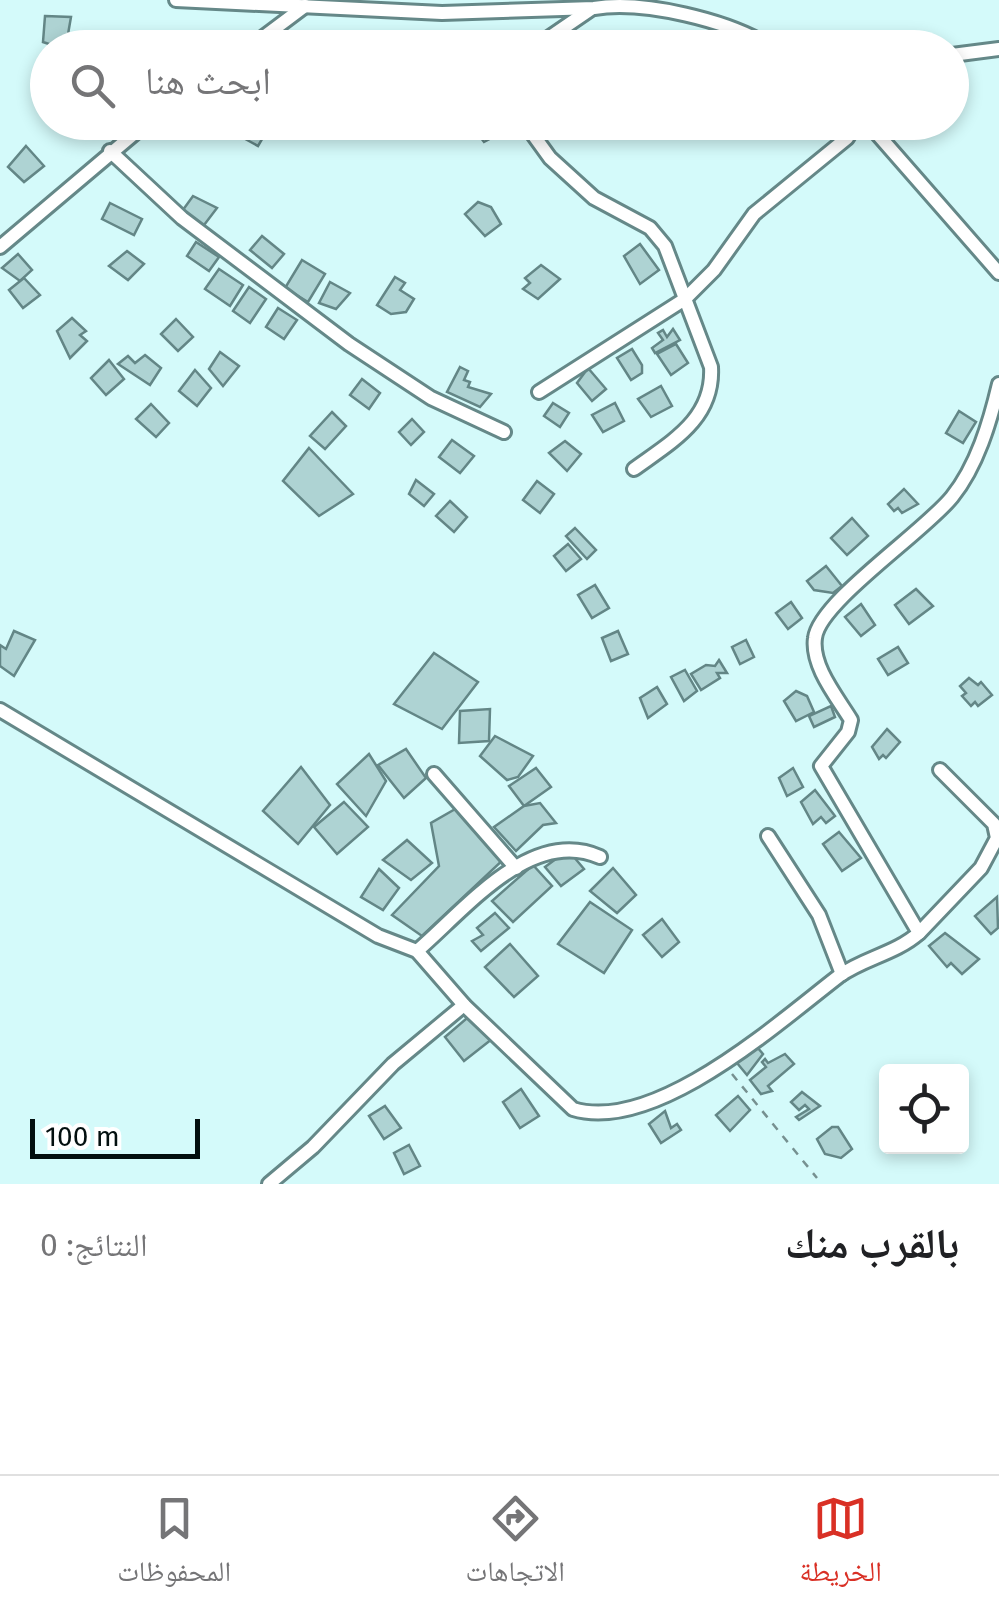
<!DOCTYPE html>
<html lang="ar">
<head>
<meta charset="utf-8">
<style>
  :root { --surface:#fff; --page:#f6f6f6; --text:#202124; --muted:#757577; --line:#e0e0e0; --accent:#d93025 }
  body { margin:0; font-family:"Fira Sans","Noto Naskh Arabic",sans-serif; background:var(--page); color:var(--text); direction:rtl }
  .controls { position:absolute; right:30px; bottom:30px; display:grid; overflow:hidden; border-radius:10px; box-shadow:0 5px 15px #0003 }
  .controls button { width:90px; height:90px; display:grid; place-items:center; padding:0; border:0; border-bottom:2px solid var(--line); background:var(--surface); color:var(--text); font:50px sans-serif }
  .scale { position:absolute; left:30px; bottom:25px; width:170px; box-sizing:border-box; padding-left:10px; border:5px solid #030f0f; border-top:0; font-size:28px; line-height:35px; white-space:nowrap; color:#030f0f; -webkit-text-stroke:8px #fff; paint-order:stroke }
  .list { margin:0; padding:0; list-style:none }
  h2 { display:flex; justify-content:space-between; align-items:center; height:130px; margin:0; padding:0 40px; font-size:42px }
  h2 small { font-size:32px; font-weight:400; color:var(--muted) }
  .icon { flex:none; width:55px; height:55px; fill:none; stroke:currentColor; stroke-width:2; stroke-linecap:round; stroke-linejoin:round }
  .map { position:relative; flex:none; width:999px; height:1184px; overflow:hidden; direction:ltr }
  .search { position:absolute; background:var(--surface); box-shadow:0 5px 15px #0003; left:30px; right:30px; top:30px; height:110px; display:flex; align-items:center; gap:25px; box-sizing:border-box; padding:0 35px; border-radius:55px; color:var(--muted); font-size:38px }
  .sheet { height:290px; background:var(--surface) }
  nav { display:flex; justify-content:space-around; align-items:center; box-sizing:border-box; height:140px; border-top:2px solid var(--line); background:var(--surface); font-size:28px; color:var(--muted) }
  nav a { display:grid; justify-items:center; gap:5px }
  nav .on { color:var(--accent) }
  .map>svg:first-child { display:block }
  .building { fill:#aed3d3; stroke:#638686; stroke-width:2.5 }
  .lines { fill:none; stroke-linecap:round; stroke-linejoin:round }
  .minor-casing { stroke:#658888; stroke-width:18 }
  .path { stroke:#769090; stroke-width:2.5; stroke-dasharray:8 8; stroke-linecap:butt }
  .minor { stroke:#fff; stroke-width:12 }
</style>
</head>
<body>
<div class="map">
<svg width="999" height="1184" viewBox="0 0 999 1184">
  <rect width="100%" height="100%" fill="#d4fafa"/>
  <g class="building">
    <polygon points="45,16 71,17 67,40 61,48 43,42"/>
    <polygon points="248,122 272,122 258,146 240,136"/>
    <polygon points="469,122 497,122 497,135 484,142"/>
    <polygon points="26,146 44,166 24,182 8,167"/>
    <polygon points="193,196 217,208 201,229 180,214"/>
    <polygon points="478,202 491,207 501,224 485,236 465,214"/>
    <polygon points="110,203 142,219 134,235 102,219"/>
    <polygon points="262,236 284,254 272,268 250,250"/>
    <polygon points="196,242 219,257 209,271 187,256"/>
    <polygon points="640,244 659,270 640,284 624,256"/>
    <polygon points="127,251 144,264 128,280 109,266"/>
    <polygon points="18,254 32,270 20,281 2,268"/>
    <polygon points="302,260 325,274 308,302 285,288"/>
    <polygon points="541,265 560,279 538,299 523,289 530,283 525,278"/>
    <polygon points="219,269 243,285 230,306 205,289"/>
    <polygon points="395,277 405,283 400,290 414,299 406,312 391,314 377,305"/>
    <polygon points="24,278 40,295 23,308 9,290"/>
    <polygon points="330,282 350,293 336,309 319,303"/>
    <polygon points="249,287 266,299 250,323 233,311"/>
    <polygon points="278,308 297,320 284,339 266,327"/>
    <polygon points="72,318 86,331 80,335 87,341 70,358 57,331"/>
    <polygon points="176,319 193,337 178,351 161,334"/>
    <polygon points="673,329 680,340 655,353 652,348 663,340 658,333 663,330 667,337"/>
    <polygon points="676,344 688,363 671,375 657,354"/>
    <polygon points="632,349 642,365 642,373 631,380 617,358"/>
    <polygon points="220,352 239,366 223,386 209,369"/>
    <polygon points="145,355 161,368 150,385 118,364 128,356 135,363"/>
    <polygon points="109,360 124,379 106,395 91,378"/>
    <polygon points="460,367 468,371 464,380 470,382 468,387 491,394 480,407 447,392"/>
    <polygon points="588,368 606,389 592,401 577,383"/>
    <polygon points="195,370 211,388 197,406 179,391"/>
    <polygon points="362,379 380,393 369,409 350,395"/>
    <polygon points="661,386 672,406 651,417 638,399"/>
    <polygon points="553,403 569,413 560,427 544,416"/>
    <polygon points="615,403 624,421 603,432 592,415"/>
    <polygon points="151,404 169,423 156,437 136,419"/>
    <polygon points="959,411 976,422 963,443 946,433"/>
    <polygon points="332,412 346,426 325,449 310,436"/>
    <polygon points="412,419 424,432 411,445 399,432"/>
    <polygon points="452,440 474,456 460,473 439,457"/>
    <polygon points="565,441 581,454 567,471 549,453"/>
    <polygon points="309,448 353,494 319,516 283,481"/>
    <polygon points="416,480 434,494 424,506 409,494"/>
    <polygon points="537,481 554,494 540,513 523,500"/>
    <polygon points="904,489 918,504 902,513 898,508 894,511 888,504"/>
    <polygon points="450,501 467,517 454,532 436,516"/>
    <polygon points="852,518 868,536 847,555 831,538"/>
    <polygon points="575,528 596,550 587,559 566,536"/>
    <polygon points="568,544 581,559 566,571 554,556"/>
    <polygon points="826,566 842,586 833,593 814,590 807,581"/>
    <polygon points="595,585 609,608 592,618 578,595"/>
    <polygon points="916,589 933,606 909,624 895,605"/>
    <polygon points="791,602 802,618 788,629 776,613"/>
    <polygon points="861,604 875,625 861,636 845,617"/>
    <polygon points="14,631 35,640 14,676 0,666 0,645 6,649"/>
    <polygon points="618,631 628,654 611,661 602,638"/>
    <polygon points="746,640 754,657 740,664 732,647"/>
    <polygon points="898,647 908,663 888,675 878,659"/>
    <polygon points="434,653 478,682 442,729 394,704"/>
    <polygon points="719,660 727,673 717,673 720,678 701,690 691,674 706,665 715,666"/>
    <polygon points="685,670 697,691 684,701 671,677"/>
    <polygon points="969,678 978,685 981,682 992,695 978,706 975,702 971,706 962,696 966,693 960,686"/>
    <polygon points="657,687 667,704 648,718 640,698"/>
    <polygon points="796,691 807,696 814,712 796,721 784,701"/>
    <polygon points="831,706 835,717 814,727 809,716"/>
    <polygon points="490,709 489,741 459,743 460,711"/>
    <polygon points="887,729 900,742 886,758 883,755 879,759 872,747"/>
    <polygon points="495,736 533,756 518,777 507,780 480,756"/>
    <polygon points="406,749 426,778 404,798 378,765"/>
    <polygon points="369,754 386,781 366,816 337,784"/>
    <polygon points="301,767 330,805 298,844 263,811"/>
    <polygon points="536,768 551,787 524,806 509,786"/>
    <polygon points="793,768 803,787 787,796 779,778"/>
    <polygon points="815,790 835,816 826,823 821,817 813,824 801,802"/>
    <polygon points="344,802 368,827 337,854 314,827"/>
    <polygon points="540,803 556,823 543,825 516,851 494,827 524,806"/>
    <polygon points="457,808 505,858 422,936 392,915 439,866 431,823"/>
    <polygon points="839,832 861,858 842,871 823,844"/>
    <polygon points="407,840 432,863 411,880 383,860"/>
    <polygon points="568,850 584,869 561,886 545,867"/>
    <polygon points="533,865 552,886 513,922 492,901"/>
    <polygon points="613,868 636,895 617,913 590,891"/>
    <polygon points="379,869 399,888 383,910 361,897"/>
    <polygon points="997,897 998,928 991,934 975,916"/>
    <polygon points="590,902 632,930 604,973 558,944"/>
    <polygon points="495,913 509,928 481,951 472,941 483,935 477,928"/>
    <polygon points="662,919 679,942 662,957 643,935"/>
    <polygon points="945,933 979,959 962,974 951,963 947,967 929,946"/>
    <polygon points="510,944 538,976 514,997 485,967"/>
    <polygon points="473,1013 492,1039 464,1061 445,1037"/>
    <polygon points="757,1047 763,1054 747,1075 737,1063"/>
    <polygon points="785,1054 794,1064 768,1086 772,1091 761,1094 750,1080 766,1067 762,1062 765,1059 768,1063"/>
    <polygon points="521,1089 539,1116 520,1128 503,1102"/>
    <polygon points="802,1092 820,1106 799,1120 796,1117 809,1109 805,1105 799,1110 791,1102"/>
    <polygon points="738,1096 750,1110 730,1131 716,1115"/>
    <polygon points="385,1106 401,1128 384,1139 369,1116"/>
    <polygon points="665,1111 671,1128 677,1124 681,1130 661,1143 649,1124"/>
    <polygon points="832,1127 838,1127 852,1149 841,1158 825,1154 817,1139"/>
    <polygon points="409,1145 420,1166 404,1174 394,1153"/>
  </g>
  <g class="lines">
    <defs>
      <g id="minor">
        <path d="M176 0 442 13 594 8C643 0 729 20 772 48"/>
        <polyline points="249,48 305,6"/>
        <polyline points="534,48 591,9"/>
        <polyline points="952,55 999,49"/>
        <path d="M524 122 550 158 594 198 650 228 665 246 711 367C714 419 671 442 634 469"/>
        <polyline points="867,122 999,273"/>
        <polyline points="110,151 182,218 349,344 431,398 504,432"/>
        <polyline points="0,247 148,122"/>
        <polyline points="539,392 685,299 714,270 754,214 847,138 857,122"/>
        <path d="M0 710 378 936 417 951 464 1005 573 1109C655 1134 779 1022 839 976 864 958 895 954 919 933L821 766 848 732 851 720C837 697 811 666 815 638 819 602 924 532 952 497 977 466 990 422 999 384"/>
        <polyline points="434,774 516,868"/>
        <polyline points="768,836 819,915 842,974"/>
        <polyline points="919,933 981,868 997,838 994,824 940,770"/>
        <path d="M417 951C465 910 531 826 600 857"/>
        <polyline points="269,1184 313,1147 393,1064 464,1005"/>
      </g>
    </defs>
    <use href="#minor" class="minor-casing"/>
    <polyline class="path" points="732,1074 817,1178"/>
    <use href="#minor" class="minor"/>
  </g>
</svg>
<div class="controls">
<button><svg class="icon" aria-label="locate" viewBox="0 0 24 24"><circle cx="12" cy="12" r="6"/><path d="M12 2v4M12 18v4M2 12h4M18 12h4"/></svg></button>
</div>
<div class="scale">100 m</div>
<div class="search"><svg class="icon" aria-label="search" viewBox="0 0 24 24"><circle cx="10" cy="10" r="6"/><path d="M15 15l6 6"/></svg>ابحث هنا</div>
</div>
<section class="sheet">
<h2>بالقرب منك<small>النتائج: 0</small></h2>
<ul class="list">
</ul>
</section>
<nav>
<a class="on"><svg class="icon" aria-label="map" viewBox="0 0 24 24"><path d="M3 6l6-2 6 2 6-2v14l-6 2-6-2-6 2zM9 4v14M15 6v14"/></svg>الخريطة</a>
<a><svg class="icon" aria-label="directions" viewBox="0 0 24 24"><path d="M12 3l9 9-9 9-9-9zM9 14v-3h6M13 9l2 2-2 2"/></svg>الاتجاهات</a>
<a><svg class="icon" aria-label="saved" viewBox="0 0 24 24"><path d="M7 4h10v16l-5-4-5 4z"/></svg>المحفوظات</a>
</nav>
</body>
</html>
